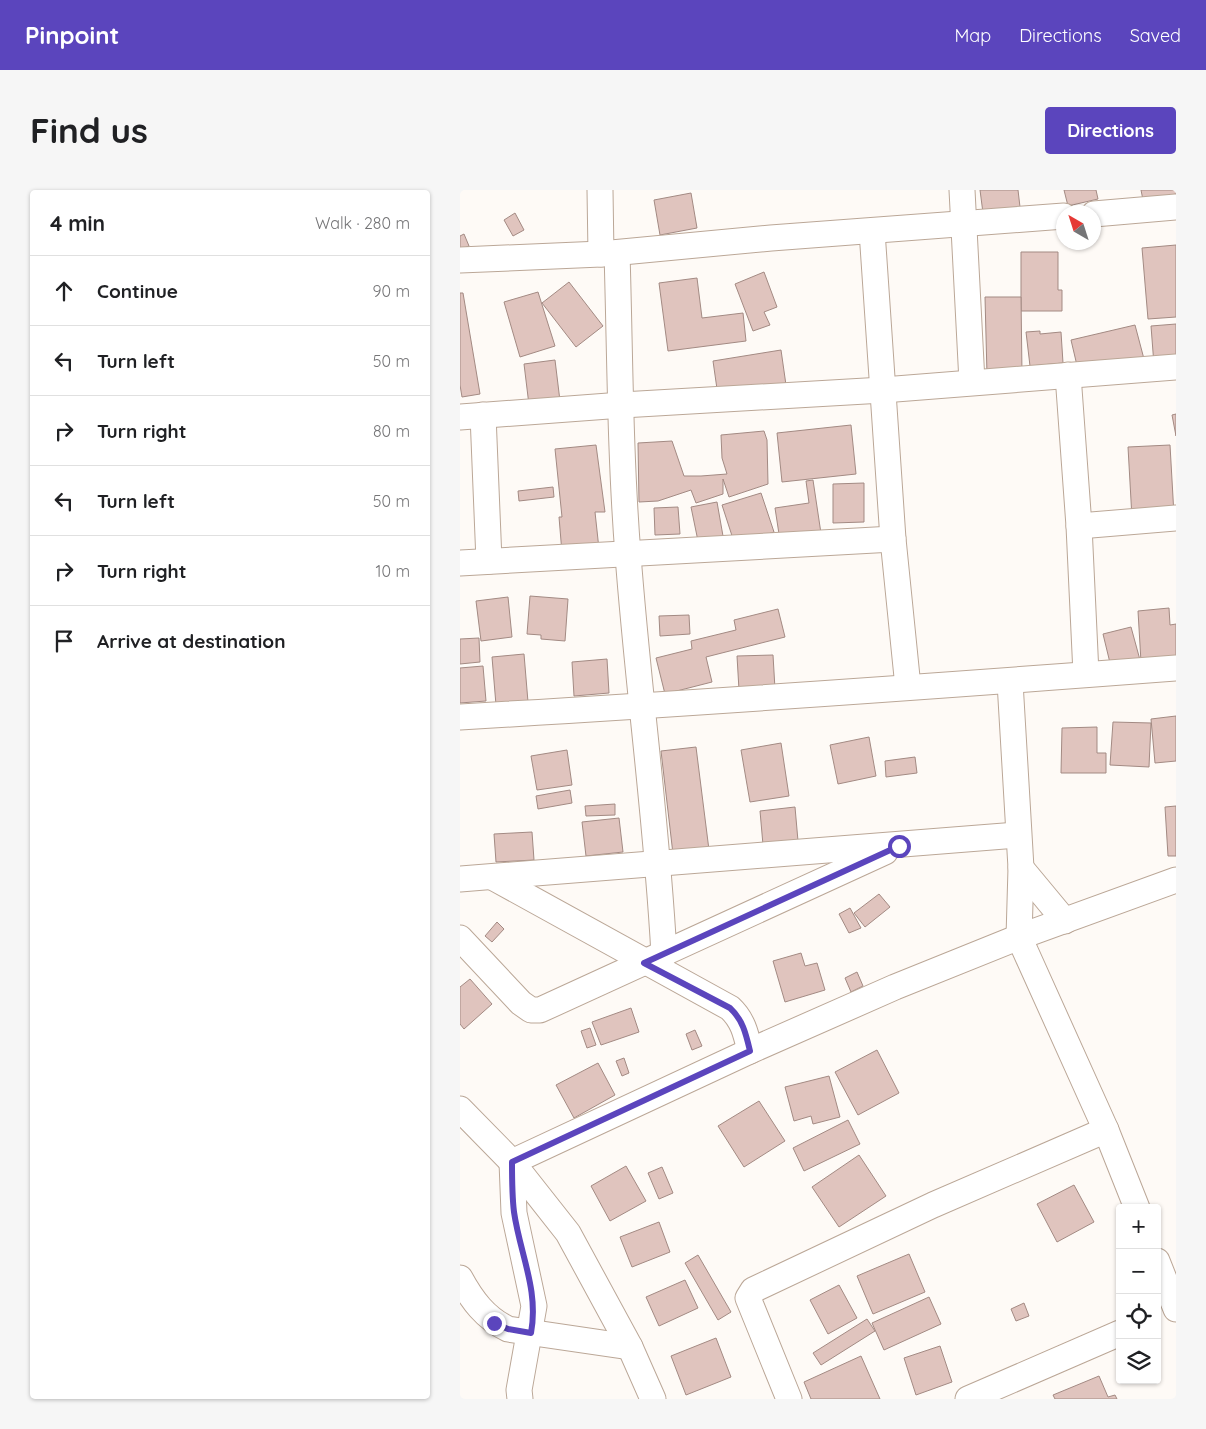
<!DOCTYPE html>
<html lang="en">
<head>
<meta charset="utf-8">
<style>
  :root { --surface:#fff; --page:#f6f6f6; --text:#202124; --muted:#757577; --line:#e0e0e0; --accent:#5b45bd }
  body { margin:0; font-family:Quicksand,sans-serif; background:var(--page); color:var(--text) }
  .controls { position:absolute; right:15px; bottom:15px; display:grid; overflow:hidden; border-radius:5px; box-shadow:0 1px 4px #0004 }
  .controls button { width:45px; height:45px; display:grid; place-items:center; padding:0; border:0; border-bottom:1px solid var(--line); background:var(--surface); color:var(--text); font:25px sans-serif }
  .compass { position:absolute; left:596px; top:15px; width:45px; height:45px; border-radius:50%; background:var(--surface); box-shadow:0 1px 4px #0004; rotate:321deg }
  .stop { position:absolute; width:15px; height:15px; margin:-11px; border:4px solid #5b45bd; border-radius:50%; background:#fff }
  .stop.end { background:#5b45bd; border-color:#fff; box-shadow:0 1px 5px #0008 }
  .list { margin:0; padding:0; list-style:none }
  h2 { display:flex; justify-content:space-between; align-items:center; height:65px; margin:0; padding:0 20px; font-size:21px }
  h2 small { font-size:16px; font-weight:400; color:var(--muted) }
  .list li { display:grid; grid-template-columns:32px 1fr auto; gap:15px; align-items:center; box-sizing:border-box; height:70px; padding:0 20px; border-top:1px solid var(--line) }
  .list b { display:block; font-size:19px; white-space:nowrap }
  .list em { font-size:16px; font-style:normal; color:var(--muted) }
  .icon { flex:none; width:28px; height:28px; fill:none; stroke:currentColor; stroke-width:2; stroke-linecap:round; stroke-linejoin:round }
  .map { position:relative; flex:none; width:716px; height:1209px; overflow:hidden; border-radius:5px }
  header { display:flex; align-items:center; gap:30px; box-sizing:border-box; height:70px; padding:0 25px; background:var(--accent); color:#fff }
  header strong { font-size:24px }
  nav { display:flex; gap:28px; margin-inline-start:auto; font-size:18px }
  .intro { display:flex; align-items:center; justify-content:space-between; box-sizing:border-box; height:120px; padding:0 30px }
  h1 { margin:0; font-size:35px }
  .button { padding:12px 22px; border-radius:5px; background:var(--accent); color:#fff; font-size:18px; font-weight:700 }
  main { display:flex; gap:30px; padding:0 30px }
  aside { flex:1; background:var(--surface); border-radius:5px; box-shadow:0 1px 4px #0004 }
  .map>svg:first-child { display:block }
  .building { fill:#e0c4be; stroke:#a38a83 }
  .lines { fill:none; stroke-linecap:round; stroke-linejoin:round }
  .minor-casing { stroke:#bba797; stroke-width:27 }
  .minor { stroke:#fff; stroke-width:25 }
  .route { stroke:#5b45bd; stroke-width:6 }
</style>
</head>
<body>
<header>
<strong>Pinpoint</strong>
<nav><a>Map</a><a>Directions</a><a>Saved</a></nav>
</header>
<div class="intro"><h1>Find us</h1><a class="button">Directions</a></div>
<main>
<aside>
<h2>4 min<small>Walk · 280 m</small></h2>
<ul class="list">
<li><svg class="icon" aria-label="ahead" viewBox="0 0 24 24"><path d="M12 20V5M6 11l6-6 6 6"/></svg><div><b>Continue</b></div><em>90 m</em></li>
<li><svg class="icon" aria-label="left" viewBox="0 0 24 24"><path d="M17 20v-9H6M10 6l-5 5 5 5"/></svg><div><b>Turn left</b></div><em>50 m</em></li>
<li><svg class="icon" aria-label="right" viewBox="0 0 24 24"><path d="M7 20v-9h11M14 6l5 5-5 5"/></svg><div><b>Turn right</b></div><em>80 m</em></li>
<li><svg class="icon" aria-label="left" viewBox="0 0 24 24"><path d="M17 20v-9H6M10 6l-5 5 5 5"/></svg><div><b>Turn left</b></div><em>50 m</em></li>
<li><svg class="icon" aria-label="right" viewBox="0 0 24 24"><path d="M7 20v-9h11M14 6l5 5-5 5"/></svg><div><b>Turn right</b></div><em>10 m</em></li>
<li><svg class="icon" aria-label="arrive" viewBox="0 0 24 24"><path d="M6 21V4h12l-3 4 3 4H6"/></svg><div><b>Arrive at destination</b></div></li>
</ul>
</aside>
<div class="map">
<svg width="716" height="1209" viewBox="0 0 716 1209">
  <rect width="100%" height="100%" fill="#fefaf6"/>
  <g class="building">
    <polygon points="520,0 558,0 560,17 523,23"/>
    <polygon points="604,0 636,0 638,9 608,16"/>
    <polygon points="681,0 716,0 716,4 683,10"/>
    <polygon points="231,3 237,38 200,45 194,10"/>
    <polygon points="55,23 64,40 53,46 44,30"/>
    <polygon points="4,44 9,56 0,60 0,46"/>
    <polygon points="716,55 716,127 688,129 682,58"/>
    <polygon points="561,62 598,62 598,100 602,100 602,121 561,121"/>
    <polygon points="304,82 317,117 304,122 310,135 293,141 275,94"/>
    <polygon points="237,88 242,128 283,123 286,151 208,161 199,93"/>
    <polygon points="109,92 143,136 116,157 82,113"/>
    <polygon points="78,102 95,156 60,167 44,112"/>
    <polygon points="0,103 3,103 20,204 2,207 0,195"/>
    <polygon points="525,107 561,107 562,184 527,185"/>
    <polygon points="716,134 716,173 694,175 691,136"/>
    <polygon points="675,135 684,169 619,184 611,150"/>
    <polygon points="580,141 580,144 601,142 603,173 570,176 566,142"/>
    <polygon points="321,160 326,195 258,206 253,171"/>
    <polygon points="95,170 100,211 69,215 64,174"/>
    <polygon points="716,224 716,246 712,225"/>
    <polygon points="391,235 396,284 322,292 317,243"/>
    <polygon points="304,241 307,250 308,294 269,307 263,289 263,304 236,313 231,300 198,311 179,312 178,253 212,251 224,286 241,286 267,284 262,268 261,245"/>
    <polygon points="136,255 145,322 135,322 139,359 102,363 99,327 102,327 95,259"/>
    <polygon points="710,255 714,325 672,328 668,257"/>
    <polygon points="353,290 362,350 321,357 315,318 349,313 346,291"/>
    <polygon points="404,293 404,332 373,333 373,294"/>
    <polygon points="93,297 94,307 59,311 58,301"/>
    <polygon points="301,303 314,342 275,355 262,315"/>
    <polygon points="257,312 263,346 238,351 231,317"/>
    <polygon points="218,317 220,344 195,345 194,318"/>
    <polygon points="70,406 108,409 105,451 81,449 81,445 67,444"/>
    <polygon points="48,407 52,447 21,451 16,411"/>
    <polygon points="709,418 710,435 716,434 716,469 681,472 678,421"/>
    <polygon points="318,419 325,447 246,467 252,492 205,504 196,468 232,459 231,451 276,440 274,430"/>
    <polygon points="229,425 230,444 200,446 199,426"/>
    <polygon points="671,437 680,470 651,477 643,444"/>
    <polygon points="19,448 20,472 0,474 0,449"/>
    <polygon points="64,464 68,512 36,515 32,467"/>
    <polygon points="313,465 315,499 279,500 277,466"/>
    <polygon points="147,469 149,503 114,506 112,472"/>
    <polygon points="23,476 26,511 0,513 0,478"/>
    <polygon points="716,526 716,571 695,573 691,529"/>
    <polygon points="653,532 691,533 689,577 650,575"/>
    <polygon points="637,537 637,563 646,563 646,583 601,583 602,538"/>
    <polygon points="409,547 416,586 378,594 370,555"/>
    <polygon points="321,553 329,606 290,612 281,560"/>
    <polygon points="236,557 249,660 213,664 201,561"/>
    <polygon points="107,560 112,595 77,600 71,566"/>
    <polygon points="455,567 457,583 426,587 425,571"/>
    <polygon points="110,600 112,613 78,619 76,606"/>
    <polygon points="155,614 155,625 126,626 125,616"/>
    <polygon points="716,616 716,666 708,666 705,617"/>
    <polygon points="335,617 338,651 303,655 300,621"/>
    <polygon points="159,628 163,662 126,666 122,632"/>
    <polygon points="72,642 74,670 36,672 34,644"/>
    <polygon points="419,704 430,717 405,737 394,723"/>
    <polygon points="390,718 401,738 389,743 379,724"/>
    <polygon points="37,732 44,739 32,752 25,746"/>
    <polygon points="341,763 345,776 357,773 365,800 325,812 313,771"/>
    <polygon points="397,782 403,796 391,802 385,788"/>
    <polygon points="10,789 32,814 4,839 0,834 0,797"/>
    <polygon points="171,818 179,842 141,855 132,832"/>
    <polygon points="130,838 136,855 127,858 121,841"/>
    <polygon points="235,840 242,856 232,860 226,844"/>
    <polygon points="417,860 439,903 398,925 375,882"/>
    <polygon points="164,868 169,883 162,886 156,871"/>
    <polygon points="138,873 155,905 114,928 96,895"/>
    <polygon points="369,886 380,927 353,934 351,926 334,931 325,897"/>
    <polygon points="299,911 325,951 284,977 258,936"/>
    <polygon points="388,930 400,954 344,981 333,958"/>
    <polygon points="399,965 426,1006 379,1037 352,997"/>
    <polygon points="166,976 186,1011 150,1031 131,996"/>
    <polygon points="202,977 213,1003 199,1009 188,983"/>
    <polygon points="614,995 634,1032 597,1052 577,1014"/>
    <polygon points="199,1032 210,1062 172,1077 160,1047"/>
    <polygon points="449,1064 465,1102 413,1124 397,1086"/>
    <polygon points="238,1065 271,1122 258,1130 225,1073"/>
    <polygon points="225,1090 238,1118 199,1136 186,1107"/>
    <polygon points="379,1095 397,1128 368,1144 350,1110"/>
    <polygon points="469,1107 481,1134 424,1160 412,1133"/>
    <polygon points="564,1113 569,1126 556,1131 551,1119"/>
    <polygon points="407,1129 415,1141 361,1175 353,1163"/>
    <polygon points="256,1148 271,1187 226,1205 211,1166"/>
    <polygon points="480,1156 492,1192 456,1205 444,1168"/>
    <polygon points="401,1166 420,1209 351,1209 344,1192"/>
    <polygon points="639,1186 648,1207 655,1205 657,1209 595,1209 593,1205"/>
  </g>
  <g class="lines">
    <defs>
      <g id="minor">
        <polyline points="140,0 141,64"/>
        <polyline points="502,0 512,192"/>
        <polyline points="634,24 716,17"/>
        <polyline points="412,41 433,349 448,497"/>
        <path d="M157 63C160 163 160 265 168 365 178 499 197 631 204 765"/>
        <polyline points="0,70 141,64 311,48 604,26"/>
        <polyline points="608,185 619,336 626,484"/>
        <polyline points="23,225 29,371"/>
        <polyline points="0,227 162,215 423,200 716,177"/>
        <polyline points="619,336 716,328"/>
        <polyline points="0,373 433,349"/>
        <polyline points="550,492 561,678 559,747 646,940 677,1018"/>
        <path d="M0 527C239 513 478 496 716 478"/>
        <polyline points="561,678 605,731"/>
        <path d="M34 688 270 818C283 830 286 844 290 861"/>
        <polyline points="0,689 557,645"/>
        <polyline points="0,748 61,813 71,820 80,820 425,662"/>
        <polyline points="0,919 52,972 108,1043 170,1157 193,1209"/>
        <polyline points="697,1071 716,1119"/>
        <path d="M0 1088C12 1110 25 1128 48 1139L170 1157"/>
        <polyline points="60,1209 59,1200 74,1116 54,1023 52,972 290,861 435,797 559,747 716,690"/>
        <polyline points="329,1209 288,1108 293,1100 473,1015 646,940"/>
        <polyline points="508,1209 660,1143"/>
      </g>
    </defs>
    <use href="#minor" class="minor-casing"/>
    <use href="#minor" class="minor"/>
  </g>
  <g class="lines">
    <path class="route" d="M34 1133 48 1139 71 1143C79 1100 60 1064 54 1022 52 1006 52 989 52 972L290 861C286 844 283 830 270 818L184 773 439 656"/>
  </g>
</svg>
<div class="controls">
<button>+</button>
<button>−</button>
<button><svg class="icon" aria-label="locate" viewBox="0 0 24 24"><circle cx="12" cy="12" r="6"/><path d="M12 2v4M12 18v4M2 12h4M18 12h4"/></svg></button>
<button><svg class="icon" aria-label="layers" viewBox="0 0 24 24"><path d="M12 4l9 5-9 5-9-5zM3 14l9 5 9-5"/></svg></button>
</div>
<svg class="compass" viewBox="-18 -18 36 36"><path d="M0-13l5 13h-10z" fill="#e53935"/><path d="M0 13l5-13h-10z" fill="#757577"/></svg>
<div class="stop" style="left:439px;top:656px"></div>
<div class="stop end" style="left:34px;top:1133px"></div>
</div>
</main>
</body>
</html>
